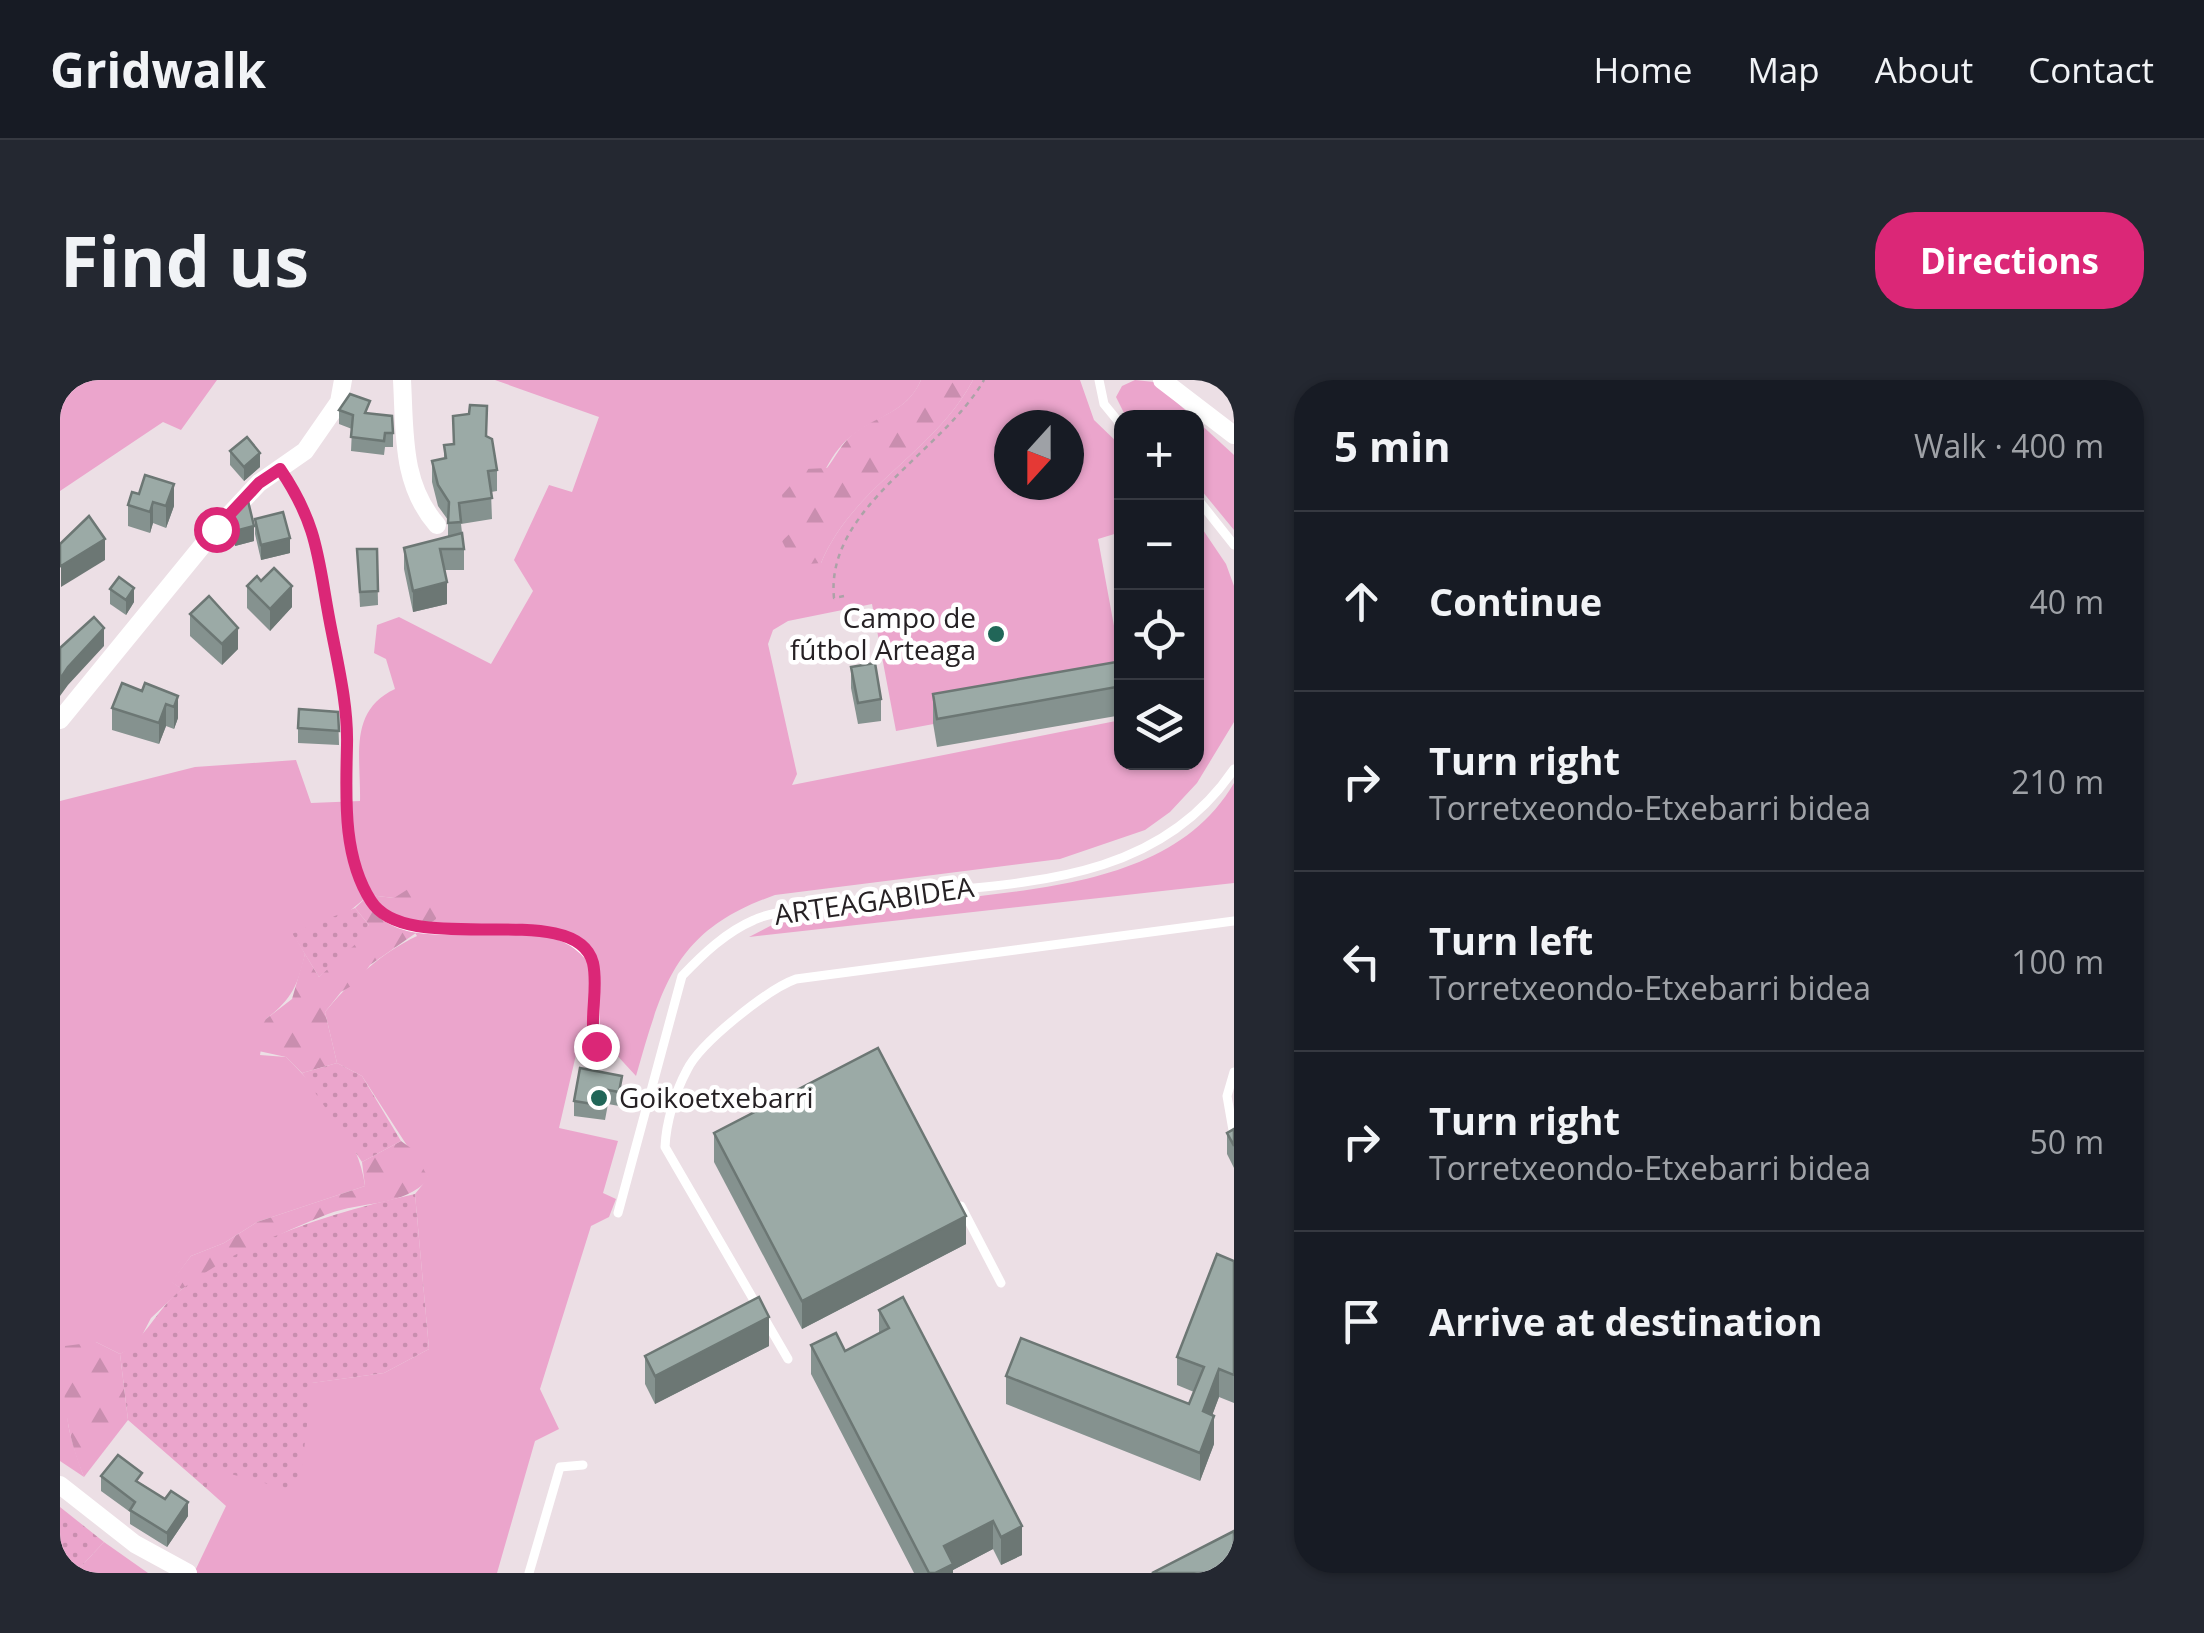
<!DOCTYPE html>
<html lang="en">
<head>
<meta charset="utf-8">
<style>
  :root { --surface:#171b24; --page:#242831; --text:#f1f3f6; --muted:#9ea1a6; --line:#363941; --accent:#db2777 }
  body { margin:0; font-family:"Open Sans",sans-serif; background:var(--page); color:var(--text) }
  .controls { position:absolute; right:30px; top:30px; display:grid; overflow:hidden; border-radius:20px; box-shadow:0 2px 8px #0004 }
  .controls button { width:90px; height:90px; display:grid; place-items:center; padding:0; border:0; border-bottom:2px solid var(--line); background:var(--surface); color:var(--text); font:50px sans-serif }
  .compass { position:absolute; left:934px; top:30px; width:90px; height:90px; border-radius:50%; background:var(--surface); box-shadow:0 2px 8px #0004; rotate:201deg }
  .stop { position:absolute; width:30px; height:30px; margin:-22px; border:8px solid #db2777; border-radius:50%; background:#fff }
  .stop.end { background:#db2777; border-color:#fff; box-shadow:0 2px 10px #0008 }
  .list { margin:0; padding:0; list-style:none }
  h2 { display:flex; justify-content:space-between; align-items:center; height:130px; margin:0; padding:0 40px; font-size:42px }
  h2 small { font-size:32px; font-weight:400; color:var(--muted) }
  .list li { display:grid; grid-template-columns:65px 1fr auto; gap:30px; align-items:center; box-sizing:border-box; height:180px; padding:0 40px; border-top:2px solid var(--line) }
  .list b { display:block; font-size:38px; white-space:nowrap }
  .list p { margin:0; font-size:32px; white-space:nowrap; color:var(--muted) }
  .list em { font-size:32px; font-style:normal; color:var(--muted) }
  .icon { flex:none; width:55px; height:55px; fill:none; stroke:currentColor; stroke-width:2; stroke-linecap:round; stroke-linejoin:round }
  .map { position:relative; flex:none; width:1174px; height:1193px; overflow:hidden; border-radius:40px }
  header { display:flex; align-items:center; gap:60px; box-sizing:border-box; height:140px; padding:0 50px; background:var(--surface); border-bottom:2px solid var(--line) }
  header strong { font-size:48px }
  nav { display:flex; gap:55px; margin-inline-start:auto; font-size:35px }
  .intro { display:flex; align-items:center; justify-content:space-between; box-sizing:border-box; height:240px; padding:0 60px }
  h1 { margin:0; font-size:70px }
  .button { padding:25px 45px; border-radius:40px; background:var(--accent); color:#fff; font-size:35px; font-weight:700 }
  main { display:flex; gap:60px; padding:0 60px }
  aside { flex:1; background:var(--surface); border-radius:40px; box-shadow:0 2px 8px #0004 }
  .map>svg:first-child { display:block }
  .grass { fill:#eba5cc; fill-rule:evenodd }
  .forest { fill:url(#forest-firs) }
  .park { fill:url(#park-dots) }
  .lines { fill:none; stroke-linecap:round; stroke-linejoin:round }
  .path { stroke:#aca2a7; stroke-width:2.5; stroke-dasharray:5 5; stroke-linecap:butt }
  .service { stroke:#fff; stroke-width:9 }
  .minor { stroke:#fff; stroke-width:18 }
  .wall { fill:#85928f }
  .shaded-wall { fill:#6c7774 }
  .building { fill:#9baaa6; stroke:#6c7774; stroke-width:2.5 }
  .route { stroke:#db2777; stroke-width:12 }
  .poi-dot { fill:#216658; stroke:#fff; stroke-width:4 }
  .labels { text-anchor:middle; stroke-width:9; stroke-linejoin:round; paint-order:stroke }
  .poi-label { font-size:28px; fill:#262124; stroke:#fff; text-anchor:end }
  .street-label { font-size:28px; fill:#262124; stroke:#fff }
</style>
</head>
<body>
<header>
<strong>Gridwalk</strong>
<nav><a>Home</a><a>Map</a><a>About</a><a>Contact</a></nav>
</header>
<div class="intro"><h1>Find us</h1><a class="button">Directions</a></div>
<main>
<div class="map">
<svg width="1174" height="1193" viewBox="0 0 1174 1193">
  <defs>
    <pattern id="forest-firs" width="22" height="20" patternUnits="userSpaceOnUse" patternTransform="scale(2.5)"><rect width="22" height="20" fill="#eba5cc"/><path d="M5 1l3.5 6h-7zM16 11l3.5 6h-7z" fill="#c98eaf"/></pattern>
    <pattern id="park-dots" width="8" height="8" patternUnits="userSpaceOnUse" patternTransform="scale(2.5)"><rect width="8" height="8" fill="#eba5cc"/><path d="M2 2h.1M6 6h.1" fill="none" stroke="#c98eaf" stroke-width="1.8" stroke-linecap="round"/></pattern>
  </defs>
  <rect width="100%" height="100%" fill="#ecdfe5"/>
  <g class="grass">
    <polygon points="0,0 157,0 121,50 103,42 0,111"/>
    <path d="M435 0H861C848 31 818 36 794 54 767 73 755 114 742 143L761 183C793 106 875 72 913 0H1020L1034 40 1061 66V152L1038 159 1061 284V309L836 351 812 224 728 241 713 250 708 264 737 394 732 405 1061 340 1062 382H1136L1137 141 1166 184 1174 206V342L1137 403 1110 432 1085 450 1000 479 715 515C616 550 603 602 576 696L541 658 518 666 499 748 558 761 543 813 556 819 549 837 531 846 480 1009 499 1049 475 1061 437 1193H134L166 1126 147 1109V1088L251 1003 324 993 369 969 355 814 368 798 302 696 277 683 265 632C290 602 321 573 357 556L334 518 309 515 286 534 233 553 245 574C238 605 232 619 206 639L200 675 226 677C260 711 299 757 305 806L197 842 164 863 131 876 112 902 122 909 91 938 77 965 60 974 36 962C0 1023 0 1029 24 1097L0 1081V421L135 387 236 380 251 423 300 421C301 377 288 331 335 309L326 279 314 273 317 245 339 237 431 284 473 211 454 180 489 105 512 112 539 37ZM949 45H1009V105H949Z"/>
    <polygon points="1075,0 1094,2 1133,37 1066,37 1056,17 1062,6"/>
    <polygon points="1137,41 1174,75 1174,150 1137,105"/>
    <path d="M1174 403V503L689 557 714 544C772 535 830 527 888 520 987 507 1117 501 1174 403Z"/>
    <polygon points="44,1162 88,1193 15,1193"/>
  </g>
  <g class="forest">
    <path d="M861 0H913C875 72 793 106 761 183L734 185 722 161 741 143 726 137 722 115 745 89 767 88C775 78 782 63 792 55 816 35 846 34 861 0Z"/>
    <polygon points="356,504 376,513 376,539 310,585 298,602 281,612 265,632 277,683 242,693 226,677 189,669 206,639 232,619 245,574 259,597 309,545 295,528 309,515 334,518"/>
    <path d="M341 761 352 769 369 799C343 827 302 821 268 834 216 854 169 880 122 909L111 902 131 876 164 863 197 842 305 806 302 782Z"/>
    <path d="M36 962 60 974 68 1040 24 1097C6 1054 1 1012 5 966Z"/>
  </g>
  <g class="park">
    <polygon points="295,528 309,545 300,560 259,597 232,553"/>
    <polygon points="277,683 302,696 341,761 302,782 242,693"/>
    <path d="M355 814 369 969 324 993 252 1003 239 1112 148 1088 147 1109 68 1040 60 974C86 959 97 928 122 909 190 857 274 832 355 814Z"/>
    <polygon points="0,1127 44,1162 15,1193 0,1193"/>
  </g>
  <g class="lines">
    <path class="path" d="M784 216 774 218C765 128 882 73 924 0"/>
    <g class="service">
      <polyline points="1039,0 1044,24 1062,46"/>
      <path d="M220 89C260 147 257 179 270 245 278 284 288 325 287 365 286 416 283 475 310 520 351 588 485 509 533 582L536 666"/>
      <polyline points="1136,117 1174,165"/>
      <polyline points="1174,692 1167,716 1174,756"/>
      <polyline points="901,826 941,903"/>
      <path d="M558 833 622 596C643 574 666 552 694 540 713 531 740 530 761 526 906 497 1081 527 1174 389"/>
      <path d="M728 979 605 767C606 743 615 712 627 690 640 663 708 609 736 599L1174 541"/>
      <polyline points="469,1193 500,1087 523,1085"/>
    </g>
    <g class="minor">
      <path d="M342 0C345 53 341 104 377 145"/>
      <polyline points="1102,0 1174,55"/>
      <polyline points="0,340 156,149 199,103 245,71 279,22 283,0"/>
      <polyline points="0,1105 75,1164 128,1193"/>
    </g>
  </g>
  <g class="wall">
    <polygon points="279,30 310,33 333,53 333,67 325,67 324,75 291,71 292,49 279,44"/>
    <polygon points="393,36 427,57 437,90 437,111 431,112 432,139 401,144 404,169 404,190 385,190 387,224 353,232 344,189 344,168 388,157 388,140 378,126 372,102 372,81 384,79 384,65 393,64"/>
    <polygon points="170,71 200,87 184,101 170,85"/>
    <polygon points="72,112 114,126 106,148 93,143 90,153 68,146 68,125"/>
    <polygon points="171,137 194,161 175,166 171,152"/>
    <polygon points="195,139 230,173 201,180 195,154"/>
    <polygon points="297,169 317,169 318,225 300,227"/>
    <polygon points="201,201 232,227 210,251 187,228 187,206"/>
    <polygon points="50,209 74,222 66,235 50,224"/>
    <polygon points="130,234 178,269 162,285 130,256"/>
    <polygon points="1062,281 1062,335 877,367 873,343 873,314"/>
    <polygon points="791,287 821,319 821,341 798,344 791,308"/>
    <polygon points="82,311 118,316 118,338 114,349 106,346 99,364 52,350 52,328"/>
    <polygon points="278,332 279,365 238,363 238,348"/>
    <polygon points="520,688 562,711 559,726 548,724 545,740 514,736 514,721"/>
    <polygon points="1174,749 1174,788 1167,774 1167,753"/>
    <polygon points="654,753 906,864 742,949 654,782"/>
    <polygon points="1174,881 1174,1023 1159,1017 1152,1035 1154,1064 1140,1101 946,1024 946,996 1129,1024 1134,1012 1117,1005 1117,977"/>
    <polygon points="819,930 962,1175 941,1185 933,1169 893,1190 893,1193 854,1193 751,994 751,965 785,971 819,953"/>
    <polygon points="709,966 595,1024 585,1004 585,976"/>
    <polygon points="41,1096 82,1104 128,1136 107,1167 70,1144 70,1132 41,1111"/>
  </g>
  <g class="shaded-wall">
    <polygon points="200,73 200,87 184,101 184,87"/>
    <polygon points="114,104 114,126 106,148 106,126"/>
    <polygon points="93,122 93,143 90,153 90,132"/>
    <polygon points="194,146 194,161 175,166 175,151"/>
    <polygon points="230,158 230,173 201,180 201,165"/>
    <polygon points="45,159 45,180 1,207 1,186"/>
    <polygon points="387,202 387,224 353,232 353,211"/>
    <polygon points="232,206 232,227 210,251 210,229"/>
    <polygon points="74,208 74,222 66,235 66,220"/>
    <polygon points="44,248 44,266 8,305 0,316 0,299 8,287"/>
    <polygon points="178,248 178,269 162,285 162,264"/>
    <polygon points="118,316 118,338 114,349 114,327"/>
    <polygon points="106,324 106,346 99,364 99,343"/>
    <polygon points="906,836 906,864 742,949 742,921"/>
    <polygon points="709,937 709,966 595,1024 595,996"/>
    <polygon points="1159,989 1159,1017 1143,1060 1143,1031"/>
    <polygon points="1154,1036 1154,1064 1140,1101 1140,1073"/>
    <polygon points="128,1122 128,1136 107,1167 107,1153"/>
    <polygon points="933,1141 933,1169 893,1190 893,1193 875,1193 884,1166"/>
    <polygon points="962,1146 962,1175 941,1185 941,1157"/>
  </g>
  <g class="building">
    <polygon points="290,14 310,21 305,33 332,36 333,53 325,53 324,61 291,57 293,35 279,30"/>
    <polygon points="410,25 427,26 426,56 432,59 437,90 428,91 432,118 399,123 401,142 388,143 389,122 378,105 372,81 386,78 384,65 394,64 393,36 409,34"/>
    <polygon points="187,57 200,73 184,87 170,71"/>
    <polygon points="85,95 114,104 106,126 93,122 90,132 68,125 72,112 79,114"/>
    <polygon points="188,121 194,146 175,151 171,137"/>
    <polygon points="223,132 230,158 201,165 195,139"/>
    <polygon points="29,136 45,159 1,186 0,184 0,164"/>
    <polygon points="402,153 404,169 380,169 387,202 353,211 344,168"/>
    <polygon points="297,169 317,169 318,211 300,212"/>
    <polygon points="214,188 232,206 210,229 187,206 197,196 201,201"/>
    <polygon points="59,197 74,208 66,220 50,209"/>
    <polygon points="149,216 178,248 162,264 130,234"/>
    <polygon points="34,237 44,248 8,287 0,299 0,268"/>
    <polygon points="1062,281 1062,306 877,339 873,314"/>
    <polygon points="815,283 821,319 798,323 791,287"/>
    <polygon points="62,303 82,311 85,303 118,316 114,327 106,324 99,343 52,328"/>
    <polygon points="239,329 278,332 279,351 238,348"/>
    <polygon points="818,668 906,836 742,921 654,753"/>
    <polygon points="520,688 562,696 559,712 548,710 545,726 514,721"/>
    <polygon points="1174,749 1174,766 1167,753"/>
    <polygon points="1157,874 1174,881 1174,995 1159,989 1143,1031 1154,1036 1140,1073 946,996 961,958 1129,1024 1144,987 1117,977"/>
    <polygon points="699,917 709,937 595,996 585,976"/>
    <polygon points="843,917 962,1146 941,1157 933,1141 884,1166 893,1184 875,1193 869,1193 751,965 776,953 785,971 829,948 819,930"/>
    <polygon points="58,1075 82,1093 76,1101 105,1119 111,1111 128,1122 107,1153 70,1130 75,1122 41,1096"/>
    <polygon points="1174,1151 1174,1193 1092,1193"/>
  </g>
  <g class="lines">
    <path class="route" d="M156 149 199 103 220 89C261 149 258 185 272 253 279 289 288 328 287 365 286 415 282 476 311 521 348 580 516 517 533 583 539 610 528 639 536 666"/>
  </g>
  <g class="poi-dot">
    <circle cx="936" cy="254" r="10"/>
    <circle cx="539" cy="718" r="10"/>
  </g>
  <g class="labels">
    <g class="poi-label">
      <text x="916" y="248">Campo de<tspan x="916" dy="32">fútbol Arteaga</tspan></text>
      <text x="559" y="728" text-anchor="start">Goikoetxebarri</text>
    </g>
    <g class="street-label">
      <text transform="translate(814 521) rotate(-8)" y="10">ARTEAGABIDEA</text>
    </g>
  </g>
</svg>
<div class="controls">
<button>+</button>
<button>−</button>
<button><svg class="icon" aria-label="locate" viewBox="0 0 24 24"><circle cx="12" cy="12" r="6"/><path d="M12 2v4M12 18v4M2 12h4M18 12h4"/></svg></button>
<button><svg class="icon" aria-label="layers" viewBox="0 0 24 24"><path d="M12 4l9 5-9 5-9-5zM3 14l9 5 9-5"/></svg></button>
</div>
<svg class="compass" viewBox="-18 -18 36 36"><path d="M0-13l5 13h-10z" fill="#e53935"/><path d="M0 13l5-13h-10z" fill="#9ea1a6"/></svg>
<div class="stop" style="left:156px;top:149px"></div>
<div class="stop end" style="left:536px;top:666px"></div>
</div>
<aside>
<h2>5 min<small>Walk · 400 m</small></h2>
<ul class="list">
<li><svg class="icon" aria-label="ahead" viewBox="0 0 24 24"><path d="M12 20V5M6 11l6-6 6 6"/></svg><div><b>Continue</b></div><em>40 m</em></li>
<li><svg class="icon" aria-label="right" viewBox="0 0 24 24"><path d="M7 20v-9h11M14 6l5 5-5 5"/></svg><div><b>Turn right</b><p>Torretxeondo-Etxebarri bidea</p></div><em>210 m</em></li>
<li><svg class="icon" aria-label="left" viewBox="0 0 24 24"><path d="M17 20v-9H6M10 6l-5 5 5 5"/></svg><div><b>Turn left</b><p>Torretxeondo-Etxebarri bidea</p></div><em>100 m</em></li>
<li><svg class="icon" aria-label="right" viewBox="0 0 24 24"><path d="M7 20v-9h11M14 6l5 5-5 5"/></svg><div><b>Turn right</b><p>Torretxeondo-Etxebarri bidea</p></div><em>50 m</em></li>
<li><svg class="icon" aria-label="arrive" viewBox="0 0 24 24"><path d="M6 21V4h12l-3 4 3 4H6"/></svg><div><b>Arrive at destination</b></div></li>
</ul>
</aside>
</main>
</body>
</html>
